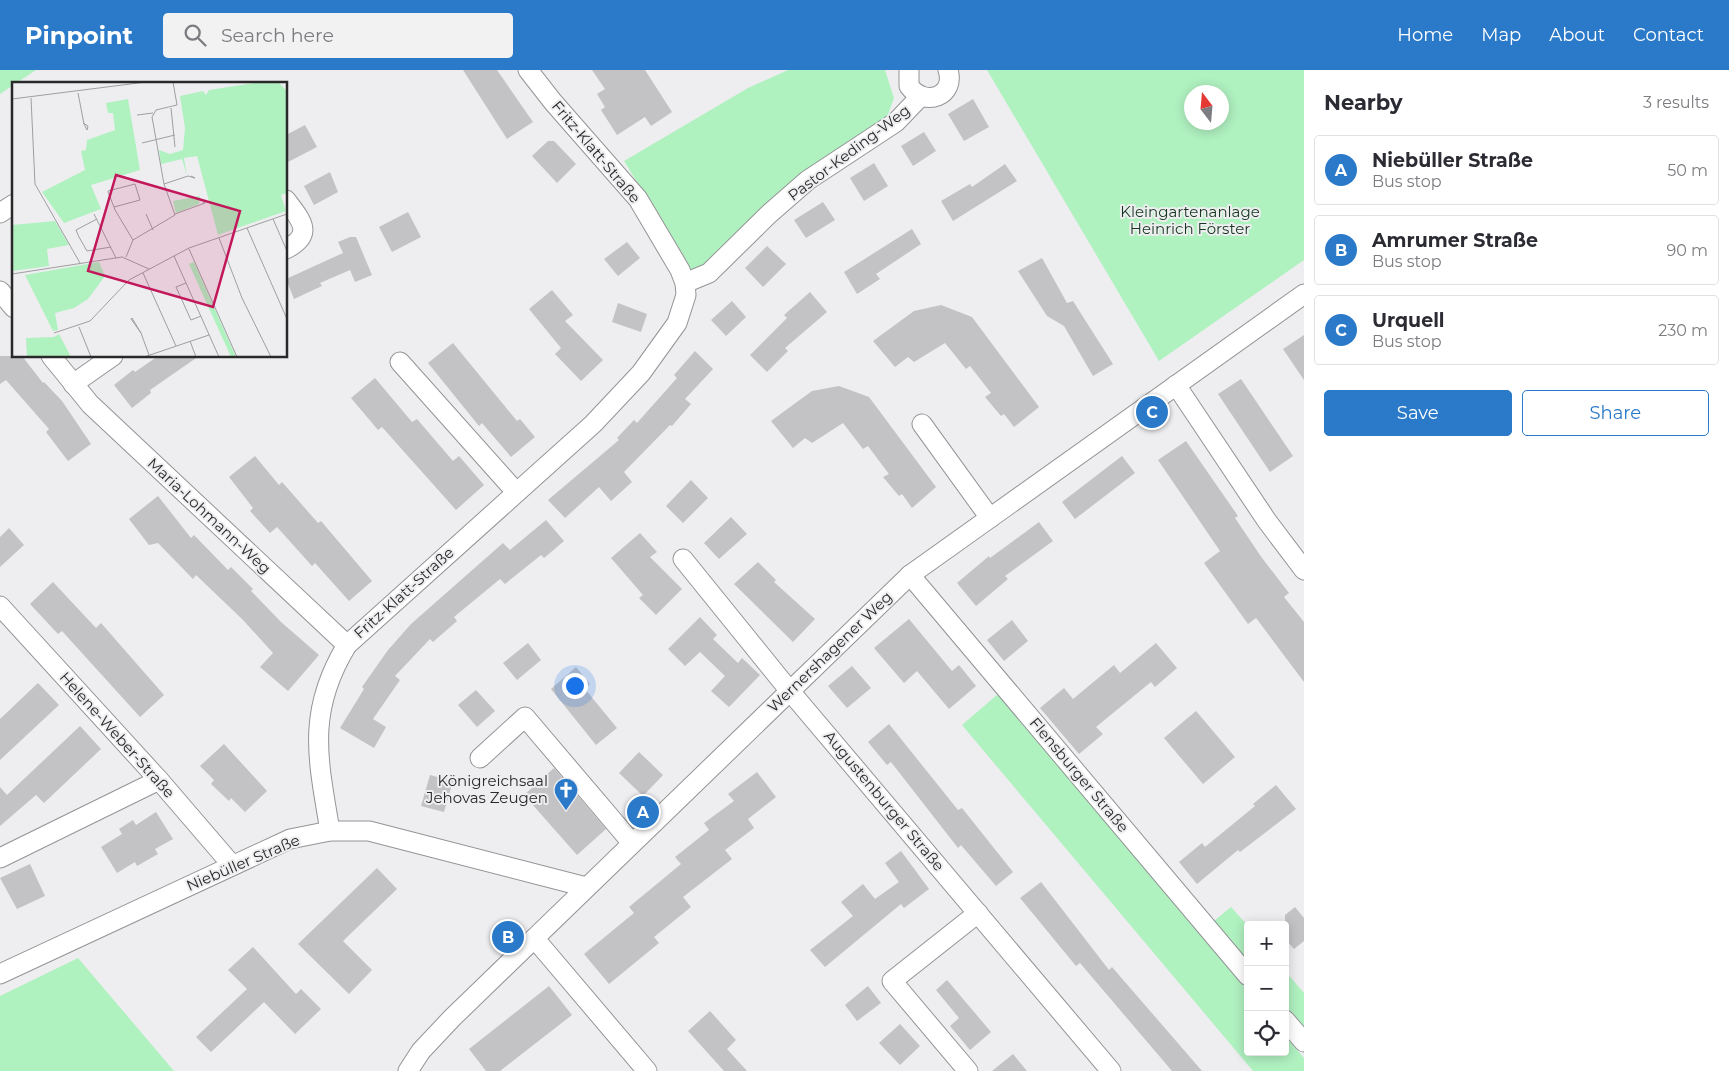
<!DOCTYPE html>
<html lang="en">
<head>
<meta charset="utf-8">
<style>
  :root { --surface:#fff; --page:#f2f2f3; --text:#2b2b33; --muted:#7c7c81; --line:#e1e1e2; --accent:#2a7ac9 }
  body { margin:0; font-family:Montserrat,sans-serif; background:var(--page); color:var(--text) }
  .controls { position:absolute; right:15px; bottom:15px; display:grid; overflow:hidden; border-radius:5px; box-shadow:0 2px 12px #0003 }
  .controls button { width:45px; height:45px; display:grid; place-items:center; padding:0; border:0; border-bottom:1px solid var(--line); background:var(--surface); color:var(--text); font:25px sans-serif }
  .compass { position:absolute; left:1184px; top:15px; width:45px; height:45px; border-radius:50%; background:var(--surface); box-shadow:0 2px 12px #0003; rotate:344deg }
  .you { position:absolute; left:574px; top:615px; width:18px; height:18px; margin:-12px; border:4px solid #fff; border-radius:50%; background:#1a73e8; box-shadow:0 0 0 8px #1a73e833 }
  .badge { display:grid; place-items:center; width:32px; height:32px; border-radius:50%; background:var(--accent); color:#fff; font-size:16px; font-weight:700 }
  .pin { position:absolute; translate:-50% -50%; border:2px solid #fff; box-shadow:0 1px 5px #0006 }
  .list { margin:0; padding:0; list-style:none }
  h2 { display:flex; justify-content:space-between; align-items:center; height:65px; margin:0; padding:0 20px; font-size:21px }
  h2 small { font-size:16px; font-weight:400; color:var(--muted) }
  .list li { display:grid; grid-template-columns:32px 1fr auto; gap:15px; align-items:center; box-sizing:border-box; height:70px; margin:0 10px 10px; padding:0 10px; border:1px solid var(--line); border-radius:5px }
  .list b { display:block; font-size:19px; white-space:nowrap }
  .list p { margin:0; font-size:16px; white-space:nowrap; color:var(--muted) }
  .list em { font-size:16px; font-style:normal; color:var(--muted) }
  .actions { display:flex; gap:10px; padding:15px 20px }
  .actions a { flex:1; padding:11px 0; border:1px solid var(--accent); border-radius:5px; text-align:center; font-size:18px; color:var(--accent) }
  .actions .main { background:var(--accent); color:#fff }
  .icon { flex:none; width:28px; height:28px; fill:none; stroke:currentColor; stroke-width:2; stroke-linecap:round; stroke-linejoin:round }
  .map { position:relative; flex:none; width:1304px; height:1001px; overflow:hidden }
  header { display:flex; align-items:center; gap:30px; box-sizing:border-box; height:70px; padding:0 25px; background:var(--accent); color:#fff }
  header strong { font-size:24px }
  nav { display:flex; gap:28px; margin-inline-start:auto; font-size:18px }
  .search { width:350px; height:45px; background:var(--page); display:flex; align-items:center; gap:12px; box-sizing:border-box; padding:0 18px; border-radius:5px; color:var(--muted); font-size:19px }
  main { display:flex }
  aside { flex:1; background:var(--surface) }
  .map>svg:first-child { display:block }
  .green { fill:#b0f1c0; fill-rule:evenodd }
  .building { fill:#c3c2c4 }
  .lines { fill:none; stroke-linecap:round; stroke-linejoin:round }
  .minor-casing { stroke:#949496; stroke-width:21 }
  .minor { stroke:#fff; stroke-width:19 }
  .labels { text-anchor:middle; stroke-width:4; stroke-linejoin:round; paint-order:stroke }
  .street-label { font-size:15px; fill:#29292a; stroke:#eeeef0 }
  .park-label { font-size:15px; fill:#163820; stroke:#eeeef0 }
  .poi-label { font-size:15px; fill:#29292a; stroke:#eeeef0; text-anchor:end }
  .inset-road { fill:none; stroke:#9f9fa1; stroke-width:1 }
  .view { fill:#c2185b; fill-opacity:0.15; stroke:#c2185b; stroke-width:2.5 }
  .inset-edge { fill:none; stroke:#29292a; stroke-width:2.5 }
</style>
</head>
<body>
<header>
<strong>Pinpoint</strong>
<div class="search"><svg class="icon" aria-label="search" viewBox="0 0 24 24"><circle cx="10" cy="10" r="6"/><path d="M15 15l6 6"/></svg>Search here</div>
<nav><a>Home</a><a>Map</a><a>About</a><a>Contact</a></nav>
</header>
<main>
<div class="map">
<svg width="1304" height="1001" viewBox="0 0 1304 1001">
  <rect width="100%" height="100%" fill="#eeeef0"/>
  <g class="green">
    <polygon points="0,0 36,0 0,24"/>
    <polygon points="788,0 885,0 894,28 886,50 698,202 692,202 624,91 748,18"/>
    <path d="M987 0H1304V190L1159 291ZM1192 22H1222V52H1192Z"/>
    <polygon points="998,624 1248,921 1248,982 1285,982 1285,966 1304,988 1304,1001 1253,1001 962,655"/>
    <polygon points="1231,837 1248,856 1248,891 1214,851"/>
    <polygon points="78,888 174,1001 0,1001 0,926"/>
    <polygon points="1285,901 1304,923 1304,958 1285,935"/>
  </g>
  <g class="building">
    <polygon points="463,0 497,0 533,52 507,69"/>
    <polygon points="592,0 645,0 672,42 651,56 645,47 617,65 601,40 605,37 597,24 605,19"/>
    <polygon points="973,29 989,57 964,71 948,44"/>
    <polygon points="305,55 317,77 286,93 286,65"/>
    <polygon points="924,62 936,81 913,96 901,76"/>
    <polygon points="548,71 554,71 576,94 557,113 532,86"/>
    <polygon points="874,93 888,116 864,131 850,108"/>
    <polygon points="1005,94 1017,111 953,151 941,131 970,114 972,117"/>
    <polygon points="330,102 338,122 314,135 304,116"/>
    <polygon points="823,132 835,150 806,168 794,150"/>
    <polygon points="408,142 421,167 392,182 379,157"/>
    <polygon points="912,159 921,174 876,204 880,209 857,224 844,202"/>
    <polygon points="350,167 356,167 372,205 355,212 350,200 320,213 322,216 294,229 286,209 343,183 338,172"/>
    <polygon points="627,172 640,188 618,206 604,189"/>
    <polygon points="767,176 786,194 763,217 745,198"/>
    <polygon points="1042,188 1067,233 1073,231 1113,294 1093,306 1064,256 1047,246 1018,201"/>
    <polygon points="552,220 573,245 565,251 603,290 581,311 555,284 561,278 529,239"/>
    <polygon points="810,222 827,242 785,278 788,281 767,302 750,285 787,248 784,245"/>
    <polygon points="732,231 746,247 726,266 711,250"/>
    <polygon points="618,233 647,244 641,262 612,252"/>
    <polygon points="941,235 972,247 1039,337 1014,357 1004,344 1001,346 985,327 991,323 970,296 966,299 945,273 914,292 908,287 895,297 873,271 914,241"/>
    <polygon points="1304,265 1304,310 1283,279"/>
    <polygon points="453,273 517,351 520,349 535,367 511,387 482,353 479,356 428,293"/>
    <polygon points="695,281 713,299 685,329 691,334 672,356 670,355 624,402 632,412 611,431 599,417 565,448 548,430 619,370 617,368 634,350 637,353 677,308 674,305"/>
    <polygon points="0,286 22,286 43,313 44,312 62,331 91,374 68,391 46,362 49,359 6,310 0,314"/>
    <polygon points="158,286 199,286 150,320 151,323 132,338 114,315 133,300 135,302"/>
    <polygon points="375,308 412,352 417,349 453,391 459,386 484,415 456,440 382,357 378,360 351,328"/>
    <polygon points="1241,309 1293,386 1270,402 1218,324"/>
    <polygon points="839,316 869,327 936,417 912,438 902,424 899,426 883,407 889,404 868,376 863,379 843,353 812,373 805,368 793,378 771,351 812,321"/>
    <polygon points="1186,371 1238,446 1235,448 1262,488 1289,523 1284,527 1304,552 1304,612 1256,548 1248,554 1204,493 1220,481 1158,390"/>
    <polygon points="255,386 279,415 282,412 318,453 321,451 372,511 349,531 315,493 312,496 277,457 270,463 250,441 253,438 229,407"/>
    <polygon points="1122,386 1135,403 1075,449 1062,432"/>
    <polygon points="691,410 708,428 683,453 666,436"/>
    <polygon points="158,426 191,468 194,465 228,500 231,497 253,519 251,521 281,552 319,585 288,621 260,597 273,583 243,550 196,505 193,509 158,473 149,475 129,449"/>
    <polygon points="731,447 747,464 719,489 704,473"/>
    <polygon points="546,450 564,471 544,488 541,485 505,514 500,509 454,547 457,551 433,572 430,569 395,606 400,610 373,649 386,657 374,678 340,658 364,619 362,617 388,580 411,554 503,473 510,480"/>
    <polygon points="1039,452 1053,471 1005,506 1008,509 976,536 957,513 989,486 990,488"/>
    <polygon points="9,458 24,475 0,497 0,467"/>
    <polygon points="640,463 657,482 650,487 682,519 656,545 639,528 643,525 611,488"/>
    <polygon points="758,492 776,510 774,512 815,549 793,572 734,514"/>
    <polygon points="53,512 96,558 101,553 164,625 140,647 62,561 58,564 30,534"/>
    <polygon points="700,547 717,565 713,569 738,593 742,588 760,605 729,637 711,621 725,606 700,582 685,596 668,579"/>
    <polygon points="909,549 952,601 959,595 976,616 949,639 917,601 904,613 874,578"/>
    <polygon points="1012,550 1028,571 1004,591 987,570"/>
    <polygon points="528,573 541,590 517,610 503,593"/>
    <polygon points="1156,573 1177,598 1155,617 1151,612 1096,657 1103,664 1079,684 1040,638 1064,618 1073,629 1114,595 1120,603"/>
    <polygon points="852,596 871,618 847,638 828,616"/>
    <polygon points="576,597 590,614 585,619 617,658 596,675 551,619"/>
    <polygon points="38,613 59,635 0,690 0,649"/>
    <polygon points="476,620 495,641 477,657 458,635"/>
    <polygon points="1196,641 1235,687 1203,714 1164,668"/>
    <polygon points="889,654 958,740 962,738 1013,802 996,816 961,775 958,778 891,692 887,695 868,672"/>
    <polygon points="80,656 101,679 44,733 36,725 0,756 0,717 7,725"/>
    <polygon points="224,674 267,721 245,742 231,728 229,731 211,714 214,710 200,696"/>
    <polygon points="639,682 663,705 643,726 619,703"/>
    <polygon points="554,698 606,759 577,785 524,725"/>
    <polygon points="757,702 776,727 748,749 754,758 725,780 732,789 683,827 691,837 654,867 659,873 609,914 584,884 634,843 629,837 681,794 675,787 709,760 704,753 734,731 728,724"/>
    <polygon points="430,705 453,711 444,742 421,736"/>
    <polygon points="1276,715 1296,739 1240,782 1238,780 1197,814 1179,792 1202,773 1205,777 1255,736 1253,734"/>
    <polygon points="156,742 173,769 155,779 158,784 137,796 135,792 117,803 101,777 122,764 119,759 133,750 136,755"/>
    <polygon points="901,781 929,819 904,838 901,834 825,897 810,880 853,846 841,832 863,814 875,829 899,812 885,793"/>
    <polygon points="30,794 45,826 17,839 0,808"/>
    <polygon points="377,798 397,819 343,871 372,900 349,924 298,874"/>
    <polygon points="1041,812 1109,900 1112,897 1202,1001 1172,1001 1080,893 1076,896 1020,828"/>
    <polygon points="1295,837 1304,848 1304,871 1294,879 1285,869 1285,845"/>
    <polygon points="253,877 296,924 301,919 321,939 295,964 264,932 211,982 196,967 247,919 228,900"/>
    <polygon points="947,910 991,962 970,980 950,956 959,948 936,920"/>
    <polygon points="549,916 572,945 500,1001 486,1001 469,979"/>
    <polygon points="868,916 881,933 857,951 845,935"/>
    <polygon points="710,941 736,970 727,979 747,1001 724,1001 688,961"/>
    <polygon points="900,954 920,976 900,995 879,973"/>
    <polygon points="1013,984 1027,1001 992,1001"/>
  </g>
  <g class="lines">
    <defs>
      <g id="minor">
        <path d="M909 0V16C925 38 956 26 948 0"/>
        <path d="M286 130C301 150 315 164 286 179"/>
        <polyline points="0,143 14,134"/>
        <polyline points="685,213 709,203 769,144 808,110 896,52 920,27"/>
        <polyline points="0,221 14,238"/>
        <polyline points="51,286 90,334 347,575"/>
        <polyline points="400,292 516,422"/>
        <polyline points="73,314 113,286"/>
        <polyline points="1176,315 1267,451 1304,500"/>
        <polyline points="922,354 990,448"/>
        <polyline points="683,489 789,620 1111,1001"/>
        <polyline points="910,505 1248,906"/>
        <polyline points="0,536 159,710 232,795"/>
        <polyline points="480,688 525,647 632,773"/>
        <path d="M330 761C318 689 306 642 347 575L593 354 641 303 677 253 686 225 685 213 680 200 638 129 553 32 528 0"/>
        <polyline points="0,788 159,710"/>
        <polyline points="535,869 647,1001"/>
        <polyline points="0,904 290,769 330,761 369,761 586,817"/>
        <polyline points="1285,950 1304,972"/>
        <polyline points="408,1001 421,981 452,948 910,505 1304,224"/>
        <polyline points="968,1001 892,911 978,843"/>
      </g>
    </defs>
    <use href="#minor" class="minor-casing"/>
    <use href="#minor" class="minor"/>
  </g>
  <defs>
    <symbol id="church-pin" viewBox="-11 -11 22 30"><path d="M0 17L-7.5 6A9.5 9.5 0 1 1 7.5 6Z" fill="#2a7ac9" stroke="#eeeef0"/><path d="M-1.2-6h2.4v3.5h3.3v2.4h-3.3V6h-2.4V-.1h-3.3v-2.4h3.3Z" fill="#fff"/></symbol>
  </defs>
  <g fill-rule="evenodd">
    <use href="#church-pin" x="552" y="706" width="28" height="38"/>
  </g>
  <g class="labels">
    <g class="street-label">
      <text transform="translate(596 82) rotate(50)" y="5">Fritz-Klatt-Straße</text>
      <text transform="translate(849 83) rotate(-37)" y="5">Pastor-Keding-Weg</text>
      <text transform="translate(209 446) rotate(43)" y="5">Maria-Lohmann-Weg</text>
      <text transform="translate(404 523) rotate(-42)" y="5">Fritz-Klatt-Straße</text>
      <text transform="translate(830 582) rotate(-44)" y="5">Wernershagener Weg</text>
      <text transform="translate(117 665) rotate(48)" y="5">Helene-Weber-Straße</text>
      <text transform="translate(1079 705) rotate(50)" y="5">Flensburger Straße</text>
      <text transform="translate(884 731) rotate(50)" y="5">Augustenburger Straße</text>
      <text transform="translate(243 793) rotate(-23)" y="5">Niebüller Straße</text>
    </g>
    <g class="park-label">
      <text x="1190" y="147">Kleingartenanlage<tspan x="1190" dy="17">Heinrich Förster</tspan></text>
    </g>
    <g class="poi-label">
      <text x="548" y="716">Königreichsaal<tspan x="548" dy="17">Jehovas Zeugen</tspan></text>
    </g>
  </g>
  <g transform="translate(12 12)">
    <rect width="275" height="275" fill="#eeeef0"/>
    <path d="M249 0 267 1 275 9V111L269 113 274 129 206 153 185 74 172 76 175 94 170 77 149 82 147 68 158 72 171 68 173 46 168 14 191 9 194 13 197 8ZM116 17 128 88 79 103 89 127 52 141 30 110 73 88 69 69 74 68 75 58 103 48 101 31H96L94 21ZM188 114 187 122 164 131 161 119ZM43 139 57 163 35 167 37 184 0 189V143ZM87 180 93 194 76 217 62 226 43 231 46 248 41 249 13 193ZM182 180 224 275H219L177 182ZM47 252 59 275H15L14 256 42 255Z" fill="#b0f1c0"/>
    <path class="inset-road" d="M66 11 72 42 75 48 76 44 71 41M19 16 23 102 68 181M0 17 134 0M159 26 163 65M125 33 141 31M130 61 163 53M152 102 176 94 183 96 179 94M102 125 128 118 123 102 96 109V110L102 125 103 128 121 158M82 132 104 176M134 132 141 148M163 132 193 121V118L191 121M85 137 64 148 67 155 75 169 99 165M261 137 275 169M235 146 275 237M207 156 230 216 259 275M177 167 225 275M162 174 207 275M114 175 121 158 163 133 152 102 140 35 144 28 165 23 161 0M131 191 164 264M0 192 110 175 137 187M174 201 164 205 179 238 189 234M67 245 79 275M42 251 78 239 117 198 177 166 275 132M129 251 119 237 120 236 129 251 137 273M178 259 184 275M132 275 197 253"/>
    <path class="view" d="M104 93 228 129 201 225 76 189Z"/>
    <rect width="275" height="275" class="inset-edge"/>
  </g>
</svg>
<div class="controls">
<button>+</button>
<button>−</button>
<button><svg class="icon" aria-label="locate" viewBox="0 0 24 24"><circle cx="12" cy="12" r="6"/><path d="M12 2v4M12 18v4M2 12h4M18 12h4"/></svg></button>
</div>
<svg class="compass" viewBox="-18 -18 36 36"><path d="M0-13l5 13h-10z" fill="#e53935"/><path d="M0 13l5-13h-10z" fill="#7c7c81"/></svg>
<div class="you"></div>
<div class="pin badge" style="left:643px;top:742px">A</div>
<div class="pin badge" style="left:508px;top:867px">B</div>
<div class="pin badge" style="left:1152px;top:342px">C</div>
</div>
<aside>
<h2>Nearby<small>3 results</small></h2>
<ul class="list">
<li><span class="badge">A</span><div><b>Niebüller Straße</b><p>Bus stop</p></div><em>50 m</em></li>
<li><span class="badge">B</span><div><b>Amrumer Straße</b><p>Bus stop</p></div><em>90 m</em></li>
<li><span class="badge">C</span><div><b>Urquell</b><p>Bus stop</p></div><em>230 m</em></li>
</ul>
<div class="actions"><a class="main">Save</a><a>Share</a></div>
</aside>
</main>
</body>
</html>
